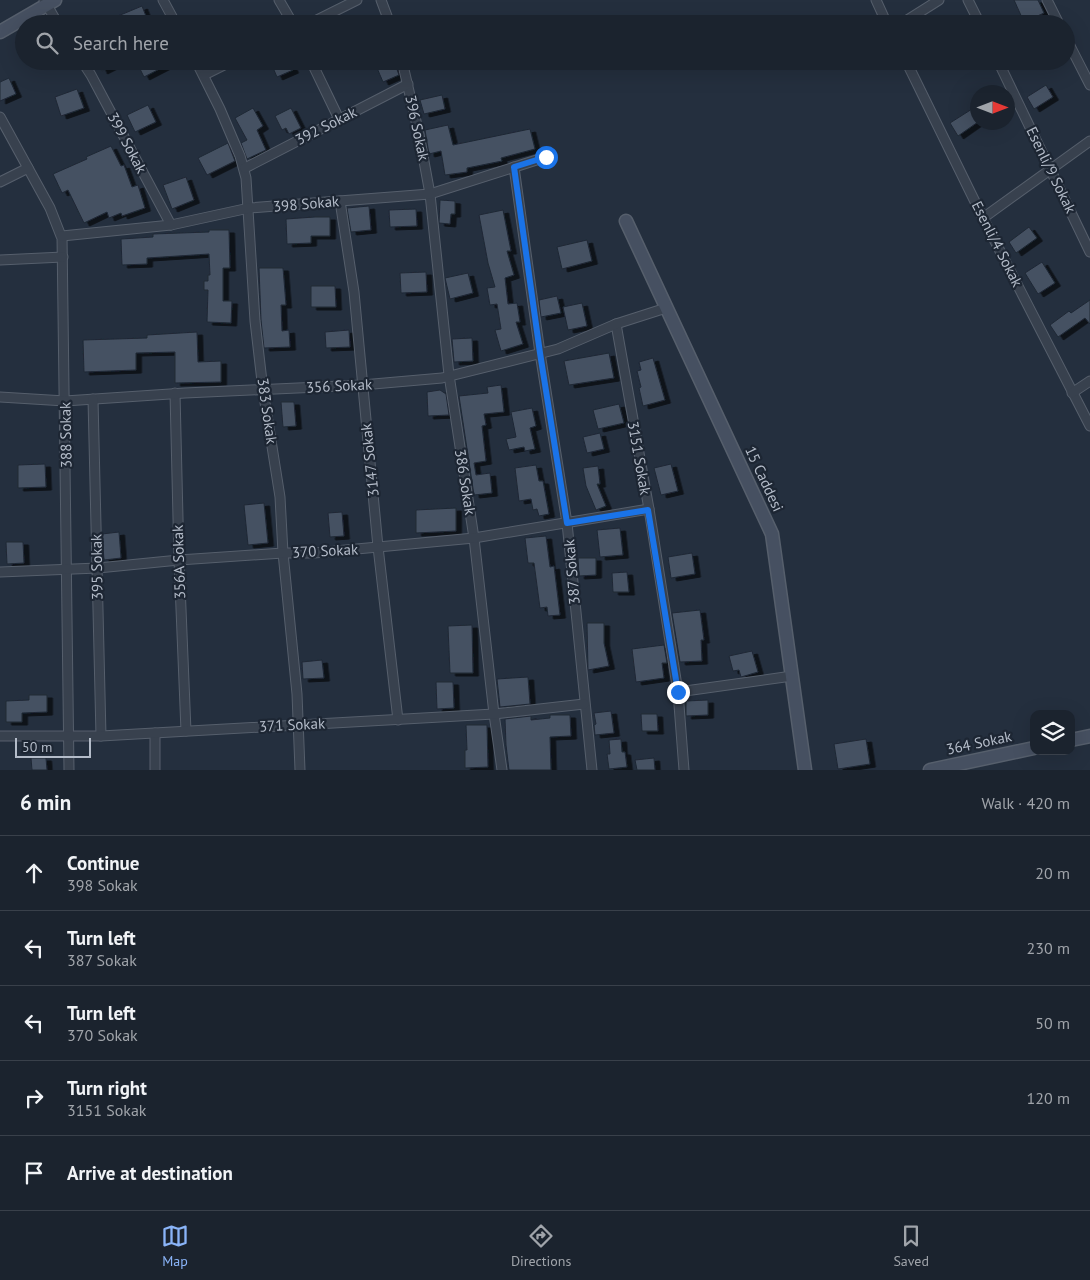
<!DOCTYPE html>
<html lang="en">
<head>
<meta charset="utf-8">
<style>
  :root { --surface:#1b232e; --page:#282f3a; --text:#f1f3f6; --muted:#a0a4aa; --line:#39404a; --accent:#8ab4f8 }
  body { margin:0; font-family:"PT Sans",sans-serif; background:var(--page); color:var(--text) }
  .controls { position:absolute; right:15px; bottom:15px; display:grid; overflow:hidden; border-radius:10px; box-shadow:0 5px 20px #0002 }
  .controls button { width:45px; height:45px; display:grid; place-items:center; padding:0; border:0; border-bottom:1px solid var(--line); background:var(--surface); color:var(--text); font:25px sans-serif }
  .compass { position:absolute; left:970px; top:85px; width:45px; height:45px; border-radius:50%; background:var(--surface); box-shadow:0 5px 20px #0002; rotate:90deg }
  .scale { position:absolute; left:15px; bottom:12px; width:76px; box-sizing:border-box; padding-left:5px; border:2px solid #b4bcc9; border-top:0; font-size:14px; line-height:18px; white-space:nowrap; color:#b4bcc9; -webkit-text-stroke:4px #1d2633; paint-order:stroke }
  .stop { position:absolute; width:15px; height:15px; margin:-11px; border:4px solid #1a73e8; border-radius:50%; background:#fff }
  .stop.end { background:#1a73e8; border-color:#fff; box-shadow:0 1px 5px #0008 }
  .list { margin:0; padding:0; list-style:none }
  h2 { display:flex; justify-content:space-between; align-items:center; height:65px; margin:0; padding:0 20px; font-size:21px }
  h2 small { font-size:16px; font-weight:400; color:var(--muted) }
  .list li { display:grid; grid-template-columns:32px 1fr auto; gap:15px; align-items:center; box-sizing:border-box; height:75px; padding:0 20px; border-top:1px solid var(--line) }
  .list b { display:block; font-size:19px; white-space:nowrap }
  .list p { margin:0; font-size:16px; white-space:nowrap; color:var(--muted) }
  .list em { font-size:16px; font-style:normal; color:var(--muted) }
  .icon { flex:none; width:28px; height:28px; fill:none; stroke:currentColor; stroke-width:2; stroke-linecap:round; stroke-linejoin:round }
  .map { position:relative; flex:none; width:1090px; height:770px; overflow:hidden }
  .search { position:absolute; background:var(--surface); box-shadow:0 5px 20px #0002; left:15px; right:15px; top:15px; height:55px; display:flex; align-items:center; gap:12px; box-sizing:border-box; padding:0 18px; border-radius:28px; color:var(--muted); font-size:19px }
  .sheet { height:440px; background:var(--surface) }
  nav { display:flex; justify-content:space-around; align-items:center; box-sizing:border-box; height:70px; border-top:1px solid var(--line); background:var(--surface); font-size:14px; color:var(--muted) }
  nav a { display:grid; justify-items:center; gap:2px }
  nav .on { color:var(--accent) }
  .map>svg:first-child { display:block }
  .building { fill:#455162; stroke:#1f2835; filter:url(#shadow) }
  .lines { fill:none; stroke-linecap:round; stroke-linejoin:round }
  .street-casing { stroke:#565f6c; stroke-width:11 }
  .secondary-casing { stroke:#565f6c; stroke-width:15 }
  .street { stroke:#38414e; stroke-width:9 }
  .secondary { stroke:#465061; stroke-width:12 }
  .route { stroke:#1a73e8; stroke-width:6 }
  .labels { text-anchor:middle; stroke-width:4.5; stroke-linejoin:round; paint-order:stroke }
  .street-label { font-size:15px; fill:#b4bcc9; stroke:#1d2633 }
</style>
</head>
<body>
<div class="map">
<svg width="1090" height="770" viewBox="0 0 1090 770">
  <defs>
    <filter id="shadow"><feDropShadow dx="5.5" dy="3" stdDeviation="0" flood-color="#0009"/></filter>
  </defs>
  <rect width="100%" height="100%" fill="#242f3e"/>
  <g class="building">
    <polygon points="1014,0 1038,0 1044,13 1024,22"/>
    <polygon points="142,6 149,24 121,24 118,16"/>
    <polygon points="98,61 122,61 102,71"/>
    <polygon points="136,61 175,61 144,77"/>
    <polygon points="270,61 289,61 293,70 277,77"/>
    <polygon points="374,61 394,61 399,75 383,82"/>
    <polygon points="9,78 16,94 0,101 0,82"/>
    <polygon points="1046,85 1053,97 1034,109 1027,97"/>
    <polygon points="77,89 84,108 61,116 55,97"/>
    <polygon points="442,95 445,109 424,114 420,100"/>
    <polygon points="148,105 156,122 135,132 127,115"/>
    <polygon points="253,108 263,126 257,130 266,150 247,159 241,143 247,140 235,118"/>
    <polygon points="291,108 301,128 289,134 286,128 282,130 275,116"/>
    <polygon points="972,109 978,117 978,122 958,136 950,123"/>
    <polygon points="448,125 453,145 530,129 535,149 501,158 502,161 467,168 467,172 445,175 441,151 429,154 425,130"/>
    <polygon points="228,143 235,161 207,175 198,158"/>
    <polygon points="111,146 121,166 124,165 132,187 138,185 145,208 122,216 121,213 109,218 107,212 84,223 68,190 62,193 53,174 87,159 86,157"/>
    <polygon points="186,177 194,200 172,209 163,185"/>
    <polygon points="440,200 455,201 455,214 451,214 450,224 439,223"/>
    <polygon points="369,206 371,230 351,232 347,208"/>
    <polygon points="416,209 417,226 390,227 389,210"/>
    <polygon points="503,210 511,251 507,251 514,275 505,278 508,304 517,303 520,322 516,322 523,344 501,351 495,330 501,329 497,304 490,305 487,288 495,287 488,263 479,215"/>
    <polygon points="315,217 330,217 330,236 311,236 311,243 287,244 286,219"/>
    <polygon points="1029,227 1037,238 1016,253 1009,242"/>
    <polygon points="209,230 229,230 230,268 223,268 223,301 232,301 231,323 207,322 208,290 204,290 204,281 208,281 208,275 210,275 209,254 147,258 147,264 122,265 121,239 153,237 153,234 209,232"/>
    <polygon points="587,240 592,261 562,269 557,247"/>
    <polygon points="1042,262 1055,283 1038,294 1025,273"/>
    <polygon points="259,268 283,268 286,305 281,305 282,331 289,330 290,347 264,348 261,320"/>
    <polygon points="426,272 427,292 401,293 400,273"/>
    <polygon points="468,273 473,293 450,299 445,278"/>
    <polygon points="311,286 335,286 336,307 311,307"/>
    <polygon points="557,296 561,313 541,317 539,300"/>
    <polygon points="1090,300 1090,324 1085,318 1058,337 1050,325 1069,311 1071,313"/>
    <polygon points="582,303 587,326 568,330 563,307"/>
    <polygon points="349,330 350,347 326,348 325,332"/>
    <polygon points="197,332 198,362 221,361 221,382 175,383 175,352 136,353 136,370 84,372 83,340 147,338 147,335"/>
    <polygon points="472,338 473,361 454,362 452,339"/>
    <polygon points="609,353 614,378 569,385 564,361"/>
    <polygon points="653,358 665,400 643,406 639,388 641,387 637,371 641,370 639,362"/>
    <polygon points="501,385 504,412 484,414 486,425 482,426 486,461 474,463 476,475 490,473 492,493 474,495 459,396 488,393 487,387"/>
    <polygon points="440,390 446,394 449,415 428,416 427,392"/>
    <polygon points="281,402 294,402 296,426 283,427"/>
    <polygon points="619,404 624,423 598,429 593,410"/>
    <polygon points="532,408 536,426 530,428 535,449 525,451 524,447 509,450 506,439 516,437 511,412"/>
    <polygon points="600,433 604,449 587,453 583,437"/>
    <polygon points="45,464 46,487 18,488 18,465"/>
    <polygon points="671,464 678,491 661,495 654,468"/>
    <polygon points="536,465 539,481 543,481 549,514 539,516 537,509 533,510 531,499 519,501 515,468"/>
    <polygon points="598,466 600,484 597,484 606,506 596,510 586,486 583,468"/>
    <polygon points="264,503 268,543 248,545 244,505"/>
    <polygon points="456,508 456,531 416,533 416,510"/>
    <polygon points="342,512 344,536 330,537 328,513"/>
    <polygon points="620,528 623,555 600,557 597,530"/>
    <polygon points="119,532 121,558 104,560 102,534"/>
    <polygon points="546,536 550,567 554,566 560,615 548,616 547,607 540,608 534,563 528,563 525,538"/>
    <polygon points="6,542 23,542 24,563 7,564"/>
    <polygon points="692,553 695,574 671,578 668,557"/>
    <polygon points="578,558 596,558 596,575 579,576"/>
    <polygon points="627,572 629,592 613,592 612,573"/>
    <polygon points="700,610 704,640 701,640 702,661 680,662 672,613"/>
    <polygon points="587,623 604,623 604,643 609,666 588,670"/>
    <polygon points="472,625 473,673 450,673 448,626"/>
    <polygon points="664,645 667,663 662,663 664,678 636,682 632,649"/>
    <polygon points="752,651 758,672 741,677 739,670 733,671 729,656"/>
    <polygon points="322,660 324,678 303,679 302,662"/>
    <polygon points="528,677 530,704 500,707 497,679"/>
    <polygon points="436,682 453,682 454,708 437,709"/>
    <polygon points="29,695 47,695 47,712 22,713 22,722 6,722 6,701 29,700"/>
    <polygon points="708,700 708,715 686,716 686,701"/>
    <polygon points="611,711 614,733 595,735 594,725 596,724 594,713"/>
    <polygon points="641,714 657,714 658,731 642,731"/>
    <polygon points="550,715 570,715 571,736 550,737 551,770 509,770 506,745 505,719 531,716 531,720 550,718"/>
    <polygon points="466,725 487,725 488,767 465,768 465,750 467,750"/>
    <polygon points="621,739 622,752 625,752 627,767 609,769 607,754 610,754 609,740"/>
    <polygon points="866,739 870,764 838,769 834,744"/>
    <polygon points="31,758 46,758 47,770 32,770"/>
    <polygon points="654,758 655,770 637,770 635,760"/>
  </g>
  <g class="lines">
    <defs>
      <g id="street">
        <polyline points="44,0 58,24"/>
        <polyline points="163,0 176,24"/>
        <polyline points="279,0 293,24"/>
        <polyline points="381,0 390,24"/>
        <polyline points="876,0 887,24"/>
        <polyline points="968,0 980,24"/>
        <polyline points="1047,0 1059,24"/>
        <polyline points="309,24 357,0"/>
        <polyline points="901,24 939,0"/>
        <polyline points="1066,38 1090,85"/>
        <polyline points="82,61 91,75 171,225"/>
        <polyline points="196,61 220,109 240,156 246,178 255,321 263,390 280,497 283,553 297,694 300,770"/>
        <polyline points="311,61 339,119"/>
        <polyline points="402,61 419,134 430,194 449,375 474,538 494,714 502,770"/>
        <polyline points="906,61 983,218 1090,426"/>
        <polyline points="998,61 1090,252"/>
        <polyline points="204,75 232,61"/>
        <polyline points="0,117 50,208 61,236 62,236 69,770"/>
        <polyline points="514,167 540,353 567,523 592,770"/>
        <polyline points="245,168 408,84"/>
        <polyline points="0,182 28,168"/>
        <polyline points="340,201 354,292 378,547 398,720"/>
        <polyline points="983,218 1090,141"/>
        <polyline points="62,236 171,225 249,208 430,194 546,157"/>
        <polyline points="0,260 63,257"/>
        <polyline points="616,324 649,509 678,692 684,770"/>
        <polyline points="175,393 179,560 186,731"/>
        <polyline points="1072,393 1090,381"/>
        <polyline points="0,397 65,401 185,393 362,385 442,378 558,349 616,324 666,308"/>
        <polyline points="93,399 101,736"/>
        <polyline points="0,572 98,568 179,560 283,553 314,553 474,538 649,509"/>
        <polyline points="678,692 792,676"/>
        <polyline points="155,733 155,770"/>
        <polyline points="0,736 101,736 494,714 584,704"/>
      </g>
      <g id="secondary">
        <polyline points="0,32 55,0"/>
        <polyline points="626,221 772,534 805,770"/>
        <polyline points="1071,740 1090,736"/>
        <polyline points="930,770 1034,748"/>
      </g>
    </defs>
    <use href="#street" class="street-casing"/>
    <use href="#secondary" class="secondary-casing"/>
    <use href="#street" class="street"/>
    <use href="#secondary" class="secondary"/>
  </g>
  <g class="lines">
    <polyline class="route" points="546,157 514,167 540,353 567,523 648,510 678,692"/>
  </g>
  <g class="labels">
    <g class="street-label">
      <text transform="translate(326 126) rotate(-27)" y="5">392 Sokak</text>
      <text transform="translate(417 128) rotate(78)" y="5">396 Sokak</text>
      <text transform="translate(127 143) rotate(62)" y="5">399 Sokak</text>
      <text transform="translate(1051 170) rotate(64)" y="5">Esenli/9 Sokak</text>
      <text transform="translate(306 204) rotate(-5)" y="5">398 Sokak</text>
      <text transform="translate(997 244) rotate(63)" y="5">Esenli/4 Sokak</text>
      <text transform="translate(339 386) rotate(-3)" y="5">356 Sokak</text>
      <text transform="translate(267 411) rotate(82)" y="5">383 Sokak</text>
      <text transform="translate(66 435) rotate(-91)" y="5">388 Sokak</text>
      <text transform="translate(639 458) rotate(80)" y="5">3151 Sokak</text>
      <text transform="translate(370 460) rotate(-96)" y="5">3147 Sokak</text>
      <text transform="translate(764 479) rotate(65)" y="5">15 Caddesi</text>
      <text transform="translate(465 482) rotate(81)" y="5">386 Sokak</text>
      <text transform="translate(325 551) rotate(-3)" y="5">370 Sokak</text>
      <text transform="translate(179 562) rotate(-92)" y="5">356A Sokak</text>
      <text transform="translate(97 567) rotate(-91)" y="5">395 Sokak</text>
      <text transform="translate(572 572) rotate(-95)" y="5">387 Sokak</text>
      <text transform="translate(292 725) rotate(-3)" y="5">371 Sokak</text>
      <text transform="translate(979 743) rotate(-12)" y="5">364 Sokak</text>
    </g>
  </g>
</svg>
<div class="controls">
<button><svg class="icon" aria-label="layers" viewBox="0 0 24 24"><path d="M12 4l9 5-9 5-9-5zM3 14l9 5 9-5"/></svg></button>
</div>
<svg class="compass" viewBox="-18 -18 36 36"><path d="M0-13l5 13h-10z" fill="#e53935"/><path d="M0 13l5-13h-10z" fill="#a0a4aa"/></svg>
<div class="scale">50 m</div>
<div class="stop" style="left:546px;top:157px"></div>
<div class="stop end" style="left:678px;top:692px"></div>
<div class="search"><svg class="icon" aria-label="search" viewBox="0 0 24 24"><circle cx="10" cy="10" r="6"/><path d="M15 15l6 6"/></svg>Search here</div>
</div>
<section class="sheet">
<h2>6 min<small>Walk · 420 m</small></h2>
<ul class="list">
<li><svg class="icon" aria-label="ahead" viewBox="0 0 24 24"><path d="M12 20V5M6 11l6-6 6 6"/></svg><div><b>Continue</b><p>398 Sokak</p></div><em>20 m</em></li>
<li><svg class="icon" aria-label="left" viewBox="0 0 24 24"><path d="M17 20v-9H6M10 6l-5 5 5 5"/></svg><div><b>Turn left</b><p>387 Sokak</p></div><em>230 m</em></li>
<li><svg class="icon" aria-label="left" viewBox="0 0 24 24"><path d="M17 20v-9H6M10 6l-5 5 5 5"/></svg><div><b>Turn left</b><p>370 Sokak</p></div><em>50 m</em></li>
<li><svg class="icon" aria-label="right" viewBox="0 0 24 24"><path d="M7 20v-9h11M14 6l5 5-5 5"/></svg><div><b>Turn right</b><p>3151 Sokak</p></div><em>120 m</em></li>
<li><svg class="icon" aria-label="arrive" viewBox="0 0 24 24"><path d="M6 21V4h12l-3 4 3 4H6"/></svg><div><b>Arrive at destination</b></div></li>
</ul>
</section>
<nav>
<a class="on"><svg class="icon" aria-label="map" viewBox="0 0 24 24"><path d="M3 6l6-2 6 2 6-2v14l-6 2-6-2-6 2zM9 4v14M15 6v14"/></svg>Map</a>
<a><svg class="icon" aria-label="directions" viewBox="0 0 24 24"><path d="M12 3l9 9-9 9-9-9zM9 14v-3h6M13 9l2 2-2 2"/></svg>Directions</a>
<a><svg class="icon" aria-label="saved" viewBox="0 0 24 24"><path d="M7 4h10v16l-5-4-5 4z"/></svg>Saved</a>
</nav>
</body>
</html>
